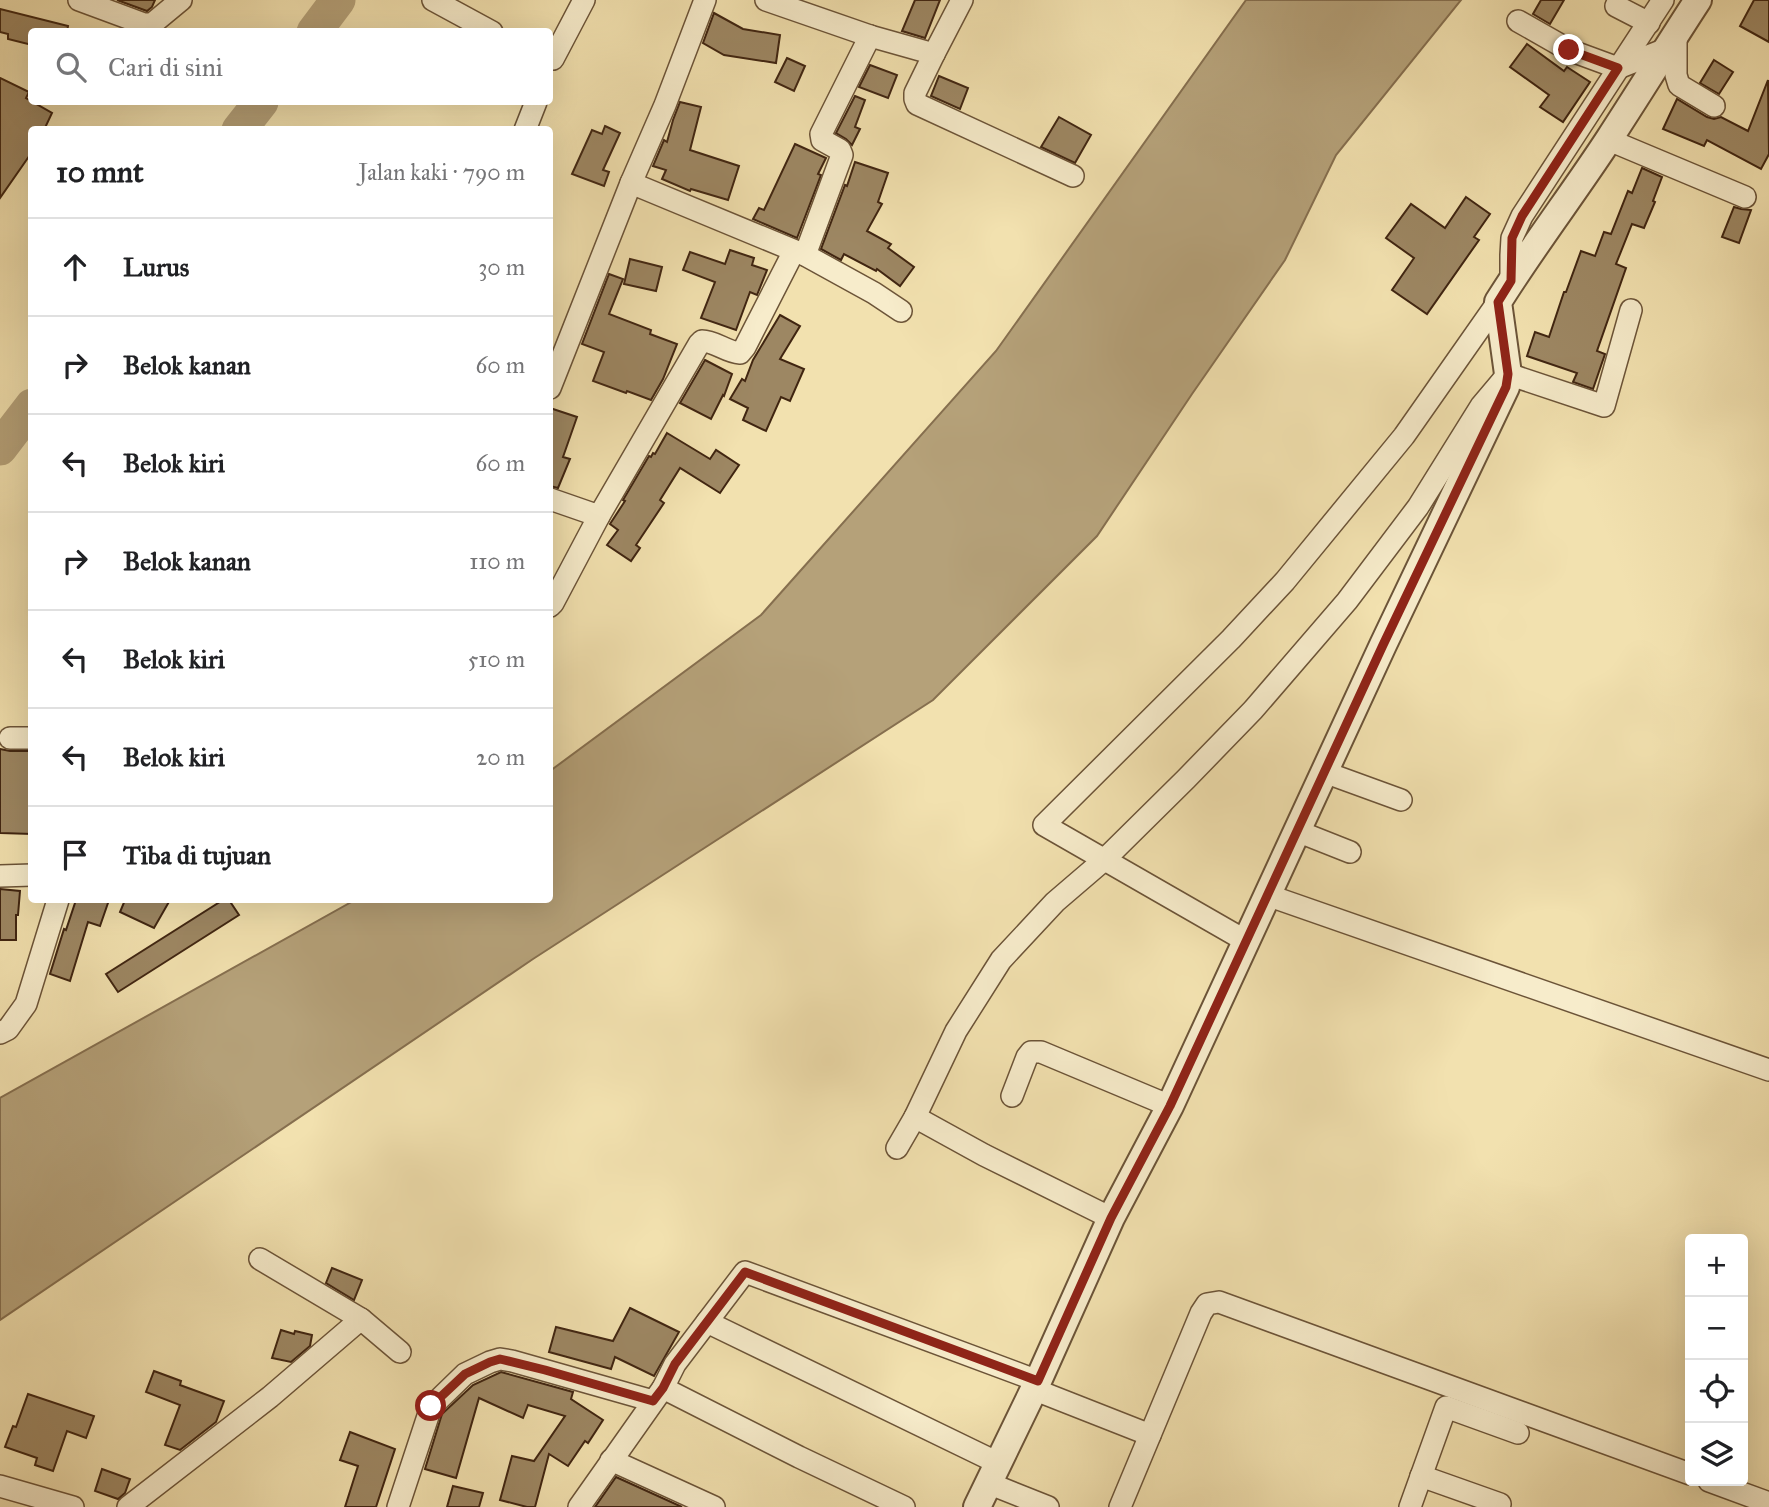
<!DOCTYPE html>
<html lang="id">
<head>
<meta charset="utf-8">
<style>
  :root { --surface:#fff; --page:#f2f2f2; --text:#202124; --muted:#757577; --line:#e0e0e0 }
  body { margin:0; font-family:"IM FELL Great Primer",serif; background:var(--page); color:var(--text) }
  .controls { position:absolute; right:21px; bottom:21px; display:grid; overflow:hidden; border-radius:7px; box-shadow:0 7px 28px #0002 }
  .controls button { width:63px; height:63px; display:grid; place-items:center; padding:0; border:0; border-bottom:2px solid var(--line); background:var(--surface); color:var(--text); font:35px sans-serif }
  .stop { position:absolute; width:21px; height:21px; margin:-16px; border:5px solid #8f2418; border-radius:50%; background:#fff }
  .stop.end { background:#8f2418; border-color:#fff; box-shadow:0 2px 7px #0008 }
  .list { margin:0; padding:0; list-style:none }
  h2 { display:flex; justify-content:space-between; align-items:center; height:91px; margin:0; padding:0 28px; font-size:30px }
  h2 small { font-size:23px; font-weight:400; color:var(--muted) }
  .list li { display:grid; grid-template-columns:46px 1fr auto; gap:21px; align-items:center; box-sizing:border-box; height:98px; padding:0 28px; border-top:2px solid var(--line) }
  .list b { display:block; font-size:26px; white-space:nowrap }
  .list em { font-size:23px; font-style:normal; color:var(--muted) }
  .icon { flex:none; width:38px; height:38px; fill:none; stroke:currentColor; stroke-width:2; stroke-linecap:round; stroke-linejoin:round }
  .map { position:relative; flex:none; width:1769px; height:1507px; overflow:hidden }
  .search { position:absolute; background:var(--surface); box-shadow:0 7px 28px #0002; left:28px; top:28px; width:525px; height:77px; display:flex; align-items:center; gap:18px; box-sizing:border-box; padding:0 24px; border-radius:7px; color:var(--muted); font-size:26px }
  .panel { position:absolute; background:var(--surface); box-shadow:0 7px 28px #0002; left:28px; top:126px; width:525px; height:777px; border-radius:7px }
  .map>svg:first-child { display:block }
  .water { fill:#b5a179; stroke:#866f4f; stroke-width:2 }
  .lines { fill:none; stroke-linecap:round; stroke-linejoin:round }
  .river { stroke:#b5a179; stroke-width:35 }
  .building { fill:#9d8763; stroke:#402511; stroke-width:2 }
  .minor-casing { stroke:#6c5438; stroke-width:24 }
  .tertiary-casing { stroke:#6c5438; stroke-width:30 }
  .minor { stroke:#f7eccb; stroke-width:21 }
  .tertiary { stroke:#f7eccb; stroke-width:26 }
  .route { stroke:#8f2418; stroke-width:9 }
</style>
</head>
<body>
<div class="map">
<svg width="1769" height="1507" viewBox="0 0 1769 1507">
  <rect width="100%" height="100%" fill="#f2e1af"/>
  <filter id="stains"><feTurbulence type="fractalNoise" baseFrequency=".00286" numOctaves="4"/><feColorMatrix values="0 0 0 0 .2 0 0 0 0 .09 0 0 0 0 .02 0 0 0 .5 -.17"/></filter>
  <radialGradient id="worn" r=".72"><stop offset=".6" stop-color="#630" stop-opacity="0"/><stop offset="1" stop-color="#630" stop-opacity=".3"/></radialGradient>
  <polygon class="water" points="1246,0 1461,0 1336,155 1285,260 1192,394 1097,536 933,700 533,959 0,1320 0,1098 355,900 550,900 550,771 761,615 996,351"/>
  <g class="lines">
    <g class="river">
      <polyline points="314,32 338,0"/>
      <polyline points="239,130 261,102"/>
      <polyline points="0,448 32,406"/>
    </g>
  </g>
  <g class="building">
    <polygon points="117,0 155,0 152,7 147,11"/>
    <polygon points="915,0 940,0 925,38 902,31"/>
    <polygon points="1541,0 1564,0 1550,24 1533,14"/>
    <polygon points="1754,0 1769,0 1769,42 1740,26"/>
    <polygon points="0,9 68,26 67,32 32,32 32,45 8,39 8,34 0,32"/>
    <polygon points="714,13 743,29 780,35 776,63 724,55 703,43"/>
    <polygon points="1527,44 1564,71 1567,67 1590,82 1563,122 1540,107 1549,95 1510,67"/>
    <polygon points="787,58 805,66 794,91 775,82"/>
    <polygon points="1714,60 1733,72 1719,94 1700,83"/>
    <polygon points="870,65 897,75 888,98 859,87"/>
    <polygon points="939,76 968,88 960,109 931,96"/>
    <polygon points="0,78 29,92 26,98 52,113 44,130 32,130 32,152 0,198"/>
    <polygon points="1768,80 1769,154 1761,169 1707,140 1704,146 1663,129 1677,99 1707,117 1714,119 1721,117 1748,131"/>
    <polygon points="855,96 865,100 855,127 860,129 852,145 846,139 836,133"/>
    <polygon points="680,102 701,107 690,150 739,166 728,200 691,189 690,191 662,179 666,170 653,166 664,140 667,142 673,120"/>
    <polygon points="1059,117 1091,135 1075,163 1041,147"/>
    <polygon points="605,126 620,133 603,170 609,172 604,186 572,174 592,130 602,134"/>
    <polygon points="795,144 826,158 818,174 821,175 797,238 753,219 759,208 764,210"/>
    <polygon points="855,162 888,173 878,202 882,204 867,231 891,244 888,248 914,267 900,286 877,269 876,271 844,254 841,260 821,249 845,185 847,186"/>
    <polygon points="1642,168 1662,177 1653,201 1655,202 1644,228 1632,224 1616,264 1626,268 1597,351 1605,354 1593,389 1573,382 1577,373 1527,356 1535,332 1549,337 1564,292 1566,292 1581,251 1595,256 1604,232 1611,234 1628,191 1632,193"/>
    <polygon points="1466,197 1490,214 1474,237 1479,240 1427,314 1392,290 1414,258 1386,238 1411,204 1445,228"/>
    <polygon points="1734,207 1741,209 1751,210 1739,243 1722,237"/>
    <polygon points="730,250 754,258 752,265 767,270 757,295 750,292 736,330 701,318 715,282 683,270 690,252 725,264"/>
    <polygon points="630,259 662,267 656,291 624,284"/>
    <polygon points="609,274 623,279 609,314 651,330 650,334 677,344 663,379 651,400 627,391 626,393 593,381 604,352 582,344"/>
    <polygon points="780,315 800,326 780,359 804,369 790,401 781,397 766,431 743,420 748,408 730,399 742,379 745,381 753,360"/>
    <polygon points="705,360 732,374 724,396 723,395 711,419 680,403"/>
    <polygon points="550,408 577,417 563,457 570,459 558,488 550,486"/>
    <polygon points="667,433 710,459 716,450 739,465 720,493 680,468 660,500 664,503 636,545 640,548 631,561 607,545 618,530 610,524 625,501 623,500 649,456 651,457 653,453 655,454"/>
    <polygon points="0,749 10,751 32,751 32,834 0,833"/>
    <polygon points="0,889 20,891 18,915 16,915 16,940 0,940"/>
    <polygon points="76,900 109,900 100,926 88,922 70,981 50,974 64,929 66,930"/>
    <polygon points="125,900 170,900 154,928 120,912"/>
    <polygon points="223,900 229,900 239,915 118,992 106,974"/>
    <polygon points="332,1268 362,1280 354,1300 326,1283"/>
    <polygon points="630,1308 679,1332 654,1376 615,1357 611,1369 549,1352 556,1327 613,1341"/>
    <polygon points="281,1330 294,1334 295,1331 312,1335 310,1346 291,1362 272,1358"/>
    <polygon points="154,1371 181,1381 180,1385 224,1401 216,1422 180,1450 165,1445 180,1405 146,1392"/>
    <polygon points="501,1372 573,1392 571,1399 603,1420 588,1443 585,1441 568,1466 549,1454 535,1507 527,1507 500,1500 512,1456 534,1461 565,1416 528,1405 523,1418 479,1398 456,1478 425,1469 442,1414 473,1385"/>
    <polygon points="28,1394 94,1416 86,1438 67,1431 53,1471 35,1465 37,1458 5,1447 13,1426 16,1427"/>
    <polygon points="350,1432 395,1449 376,1507 345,1507 358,1466 340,1460"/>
    <polygon points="102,1469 130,1479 125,1493 118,1499 95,1491"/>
    <polygon points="616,1477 682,1507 595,1507"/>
    <polygon points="453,1486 483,1493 479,1507 447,1507"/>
  </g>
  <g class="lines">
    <defs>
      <g id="minor">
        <polyline points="79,0 144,24 152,24 181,0"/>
        <polyline points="433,0 492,32"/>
        <polyline points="766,0 870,36 934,54 962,0"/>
        <polyline points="1616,6 1649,23"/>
        <polyline points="1518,21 1569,50 1618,68 1666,49"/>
        <polyline points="1676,33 1676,75 1679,85 1714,106"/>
        <polyline points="934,54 915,93 915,99 917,104 1073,176"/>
        <polyline points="550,58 553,59 584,0"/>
        <polyline points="525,130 536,102"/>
        <polyline points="1609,140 1745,197"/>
        <polyline points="631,183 805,255 874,293 901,311"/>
        <polyline points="805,255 842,155 840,150 822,140 821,134 870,36"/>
        <polyline points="1511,281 1511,255 1512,238 1522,216 1663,0"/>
        <polyline points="550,388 631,183 665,105 705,0"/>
        <polyline points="550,499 599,516"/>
        <path d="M550 606 553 603 599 516 699 344 702 341C715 341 726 352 740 353L745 347 794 251"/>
        <polyline points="10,738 32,738"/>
        <polyline points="1324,772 1401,800"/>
        <polyline points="1297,831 1350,852"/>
        <polyline points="0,876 32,875"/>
        <polyline points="1267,895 1769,1070"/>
        <polyline points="1246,941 1044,825 1231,639 1285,581 1404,436 1498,302"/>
        <polyline points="0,1033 8,1029 26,1004 58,900"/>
        <polyline points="1012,1096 1027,1057 1031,1052 1041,1052 1170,1106"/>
        <polyline points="915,1117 956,1031 1001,960 1055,902 1104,860 1186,779 1253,710 1347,601 1418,507 1481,406 1508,374 1604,406 1631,310"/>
        <polyline points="897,1148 915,1117 984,1155 1111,1218"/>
        <polyline points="260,1259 361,1319"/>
        <polyline points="707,1322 998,1463"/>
        <polyline points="663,1388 799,1457 904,1507"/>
        <polyline points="1033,1389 1150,1435"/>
        <polyline points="611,1460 714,1507"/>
        <polyline points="1421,1476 1500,1504"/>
        <polyline points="1709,1481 1769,1503"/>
        <polyline points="988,1483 1048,1507"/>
        <polyline points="0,1486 73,1507"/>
        <polyline points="128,1507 270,1397 361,1319 400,1352"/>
        <polyline points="398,1507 431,1407 465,1374 490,1362 500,1359 512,1361 653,1401"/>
        <polyline points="579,1507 663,1388 675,1364 745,1272 1038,1381"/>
        <polyline points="1120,1507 1201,1313 1207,1304 1219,1302 1690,1474"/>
        <polyline points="1410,1507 1446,1407 1518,1433"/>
      </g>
      <path id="tertiary" d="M977 1507 1038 1381 1111 1218 1170 1106 1383 645 1506 387 1508 374 1498 302C1533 246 1573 194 1609 139 1639 93 1668 46 1698 0"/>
    </defs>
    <use href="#minor" class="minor-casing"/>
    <use href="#tertiary" class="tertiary-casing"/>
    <use href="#minor" class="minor"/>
    <use href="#tertiary" class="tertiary"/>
  </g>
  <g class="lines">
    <polyline class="route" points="431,1406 465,1374 490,1362 500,1359 545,1370 653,1401 663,1388 675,1364 745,1272 1038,1381 1111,1218 1170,1106 1383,645 1506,387 1508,374 1498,302 1511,281 1512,238 1522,216 1618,68 1569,50"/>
  </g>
  <rect width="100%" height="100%" filter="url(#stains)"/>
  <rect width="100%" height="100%" fill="url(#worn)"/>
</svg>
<div class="controls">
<button>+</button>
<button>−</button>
<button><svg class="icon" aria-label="locate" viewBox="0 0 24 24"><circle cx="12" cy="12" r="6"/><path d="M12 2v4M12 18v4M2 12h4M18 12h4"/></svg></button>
<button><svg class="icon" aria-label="layers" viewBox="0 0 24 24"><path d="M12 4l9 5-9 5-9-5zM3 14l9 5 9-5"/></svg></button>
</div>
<div class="stop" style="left:431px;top:1406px"></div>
<div class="stop end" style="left:1569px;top:50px"></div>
<div class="search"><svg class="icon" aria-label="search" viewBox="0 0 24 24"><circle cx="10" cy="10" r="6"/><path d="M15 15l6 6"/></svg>Cari di sini</div>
<section class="panel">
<h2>10 mnt<small>Jalan kaki · 790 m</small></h2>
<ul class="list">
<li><svg class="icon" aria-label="ahead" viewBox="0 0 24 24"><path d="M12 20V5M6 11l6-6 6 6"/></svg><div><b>Lurus</b></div><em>30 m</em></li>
<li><svg class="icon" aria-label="right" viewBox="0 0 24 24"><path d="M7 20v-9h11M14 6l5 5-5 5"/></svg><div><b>Belok kanan</b></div><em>60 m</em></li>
<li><svg class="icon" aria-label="left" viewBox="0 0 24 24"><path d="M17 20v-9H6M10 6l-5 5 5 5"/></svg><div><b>Belok kiri</b></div><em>60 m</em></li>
<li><svg class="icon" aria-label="right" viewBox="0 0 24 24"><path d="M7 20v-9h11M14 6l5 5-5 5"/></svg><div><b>Belok kanan</b></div><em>110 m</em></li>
<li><svg class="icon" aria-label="left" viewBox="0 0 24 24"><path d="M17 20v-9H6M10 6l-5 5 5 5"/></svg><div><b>Belok kiri</b></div><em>510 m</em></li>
<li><svg class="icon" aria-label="left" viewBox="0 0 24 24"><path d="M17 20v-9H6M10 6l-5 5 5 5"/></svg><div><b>Belok kiri</b></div><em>20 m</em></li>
<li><svg class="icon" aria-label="arrive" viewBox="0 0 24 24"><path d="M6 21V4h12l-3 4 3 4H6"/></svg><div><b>Tiba di tujuan</b></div></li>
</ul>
</section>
</div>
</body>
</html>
